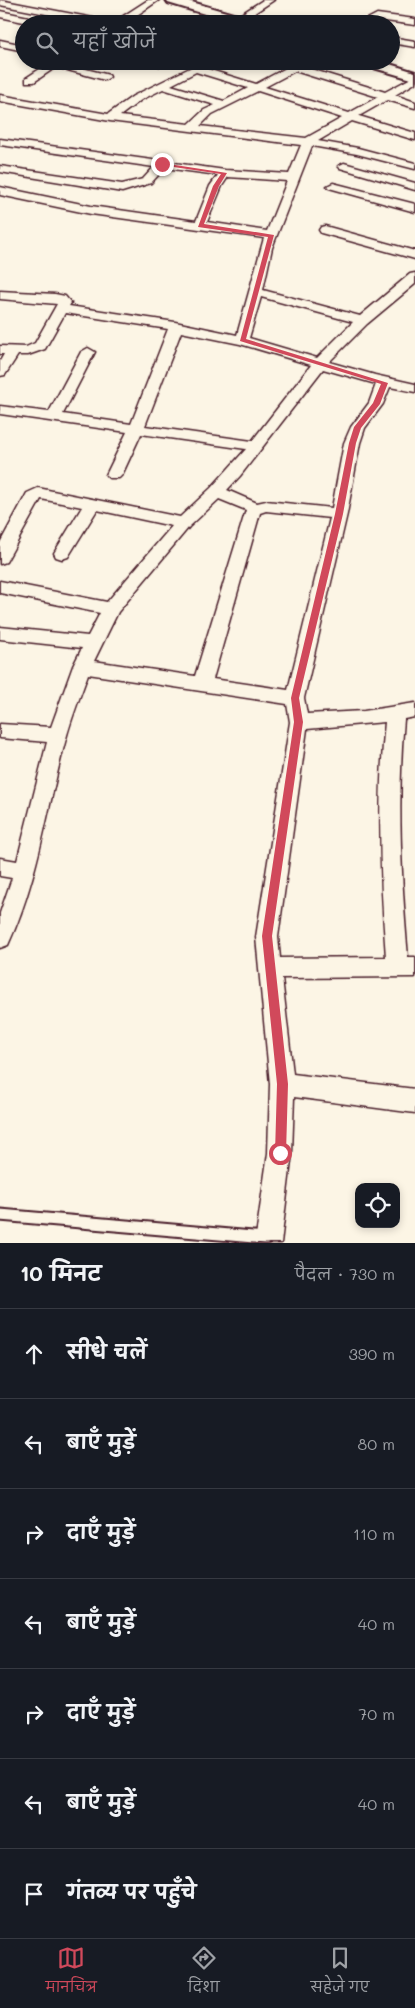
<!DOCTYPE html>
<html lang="hi">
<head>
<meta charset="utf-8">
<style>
  :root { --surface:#171b24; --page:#20242c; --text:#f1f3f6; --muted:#9ea1a6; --line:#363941; --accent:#d1495b }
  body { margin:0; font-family:Mali,"Playpen Sans Deva",sans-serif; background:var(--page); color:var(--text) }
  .controls { position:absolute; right:15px; bottom:15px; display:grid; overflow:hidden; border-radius:10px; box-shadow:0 2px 8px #0003 }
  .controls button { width:45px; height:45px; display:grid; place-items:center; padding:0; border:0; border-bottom:1px solid var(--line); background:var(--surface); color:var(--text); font:25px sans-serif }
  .stop { position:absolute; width:15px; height:15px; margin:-11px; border:4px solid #d1495b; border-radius:50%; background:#fff }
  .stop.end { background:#d1495b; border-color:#fff; box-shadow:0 1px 5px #0008 }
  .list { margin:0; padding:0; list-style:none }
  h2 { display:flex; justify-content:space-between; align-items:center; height:65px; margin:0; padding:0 20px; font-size:21px }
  h2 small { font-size:16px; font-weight:400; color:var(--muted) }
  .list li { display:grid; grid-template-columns:32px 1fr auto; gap:15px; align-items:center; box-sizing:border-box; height:90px; padding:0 20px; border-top:1px solid var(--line) }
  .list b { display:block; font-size:19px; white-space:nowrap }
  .list em { font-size:16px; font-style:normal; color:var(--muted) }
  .icon { flex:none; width:28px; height:28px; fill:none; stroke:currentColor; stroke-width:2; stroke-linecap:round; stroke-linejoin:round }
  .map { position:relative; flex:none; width:415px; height:1243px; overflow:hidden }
  .search { position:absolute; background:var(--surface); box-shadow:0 2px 8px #0003; left:15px; right:15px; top:15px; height:55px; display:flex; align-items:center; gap:12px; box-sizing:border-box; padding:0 18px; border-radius:28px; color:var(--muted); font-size:19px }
  .sheet { height:695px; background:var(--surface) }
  nav { display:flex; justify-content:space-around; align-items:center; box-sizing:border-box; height:70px; border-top:1px solid var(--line); background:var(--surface); font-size:14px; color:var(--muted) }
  nav a { display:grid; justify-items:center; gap:2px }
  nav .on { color:var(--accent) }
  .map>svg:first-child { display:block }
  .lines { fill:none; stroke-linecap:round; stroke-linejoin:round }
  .service-casing { stroke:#4a1f2b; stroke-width:15 }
  .minor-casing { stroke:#4a1f2b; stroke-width:3 }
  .secondary-casing { stroke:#4a1f2b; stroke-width:4 }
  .service { stroke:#fcf5e5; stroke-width:11 }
  .minor { fill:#fcf5e5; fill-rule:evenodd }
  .secondary { fill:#fcf5e5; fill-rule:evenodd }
  .route { fill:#d1495b }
</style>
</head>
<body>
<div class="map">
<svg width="415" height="1243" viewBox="0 0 415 1243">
  <rect width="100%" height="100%" fill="#fcf5e5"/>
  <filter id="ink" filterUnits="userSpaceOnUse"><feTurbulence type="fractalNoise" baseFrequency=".02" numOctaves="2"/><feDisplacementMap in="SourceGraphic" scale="10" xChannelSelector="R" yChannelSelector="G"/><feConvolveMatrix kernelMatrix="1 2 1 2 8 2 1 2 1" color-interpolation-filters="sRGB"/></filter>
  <g filter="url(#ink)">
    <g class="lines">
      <defs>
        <polyline id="service" points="0,1215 266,1238"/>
        <g id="minor">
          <polygon points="0,0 114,22 148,0 159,0 124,24 97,24 0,5"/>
          <polygon points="263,0 274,0 241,22 235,22 235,18"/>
          <polygon points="0,11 48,21 53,24 33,24 0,17"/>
          <polygon points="377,14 415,19 415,25 378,20 371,24 358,24"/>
          <polygon points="391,37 415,41 415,47 391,43"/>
          <polygon points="0,40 24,45 24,51 0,46"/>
          <polygon points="52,61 64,61 63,63 109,75 110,77 105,80 56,67 34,82 26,82 26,78"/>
          <polygon points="145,61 164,61 165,63 160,66"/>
          <path d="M204 61 210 64 204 68 256 84 286 68 269 61H285L385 92 415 76V83L395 95 415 102V108L387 100 359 116 415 133V140L352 121 318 141 358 148 415 163V169L357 154 312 146 272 248 263 290 360 316 410 274 415 273V284L367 324 329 362 375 375 415 384V392L390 387 383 404 365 428 360 443 347 514 304 698 307 714 364 711 415 703V717L404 719C397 799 401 878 408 957H415V977L282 978 293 1074 415 1089V1113L294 1097 292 1153 281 1243H255L268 1153 270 1084 256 937 290 722 287 704 88 674C81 694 73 714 67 735 47 806 39 878 8 945L0 948V913L12 878 0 876V858L17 861 47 742 0 738V724L51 727 73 666 82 648 0 639V627L88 636 100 613 0 593V581L107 602 172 526 97 510 68 557 62 559 56 557 54 553 82 507 41 499 6 562 0 564V543L27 493 38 488 180 517 211 488 246 449 141 434 122 475 119 478H109L106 475 127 432 0 414V406L49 412 81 352 88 348 95 352 63 414 131 424 168 329 65 313 45 349 28 355H18L5 375 0 376V361L4 354H0V346L26 347 35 343 57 304 0 299V291L55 294 65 296 71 303 69 306 175 322 237 335 264 238 91 214 0 195V187L91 206 196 221 210 186 218 175 165 168 151 183 122 192 0 172V166L122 184 143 179 154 167 0 145V139L225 170 289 174 301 145 110 121 0 101V95L108 114 133 96ZM295 71 378 97 349 113 265 87ZM196 72 248 88 224 101 171 85ZM163 89 215 105 204 110 189 124 120 116 141 100ZM258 91 342 118 306 138 200 126 212 114ZM228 177 287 181 267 231 207 222 222 186ZM261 297 353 322 317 358 249 338ZM181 332 240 344 311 365 252 441 145 426ZM323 369 376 384 369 403 351 427 344 443 332 508 266 501 257 503 227 490 240 476ZM219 499 246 510 195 676 94 661 118 612 189 527ZM266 511 330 518 288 690 213 679 260 513ZM385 722C377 800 380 879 386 957L280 958 278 937 307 729Z"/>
          <polygon points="344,163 415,183 415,190 340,168 338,166"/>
          <polygon points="333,183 415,204 415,212 329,188 327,186"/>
          <polygon points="325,226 415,251 415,259 321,233 319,230 321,227"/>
        </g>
        <g id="secondary">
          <polygon points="166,0 185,0 257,21 258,24 238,24 168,3"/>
          <polygon points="358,61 380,61 415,72 415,80 360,64"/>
        </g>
      </defs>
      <use href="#service" class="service-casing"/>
      <use href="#minor" class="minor-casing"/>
      <use href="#secondary" class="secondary-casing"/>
      <use href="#service" class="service"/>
      <use href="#minor" class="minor"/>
      <use href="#secondary" class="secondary"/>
    </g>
  </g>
  <polygon class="route" points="162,163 227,173 219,186 204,224 274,235 246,339 388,383 380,404 361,428 356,443 343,514 299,698 303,722 272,936 288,1084 286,1153 284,1157 280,1158 276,1157 275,1153 277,1084 262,936 294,722 291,698 335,514 349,443 354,427 373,403 381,384 240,341 268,237 198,227 213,186 221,174 160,165"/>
</svg>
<div class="controls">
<button><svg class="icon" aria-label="locate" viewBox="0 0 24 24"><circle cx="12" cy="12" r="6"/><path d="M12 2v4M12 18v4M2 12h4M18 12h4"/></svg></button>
</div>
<div class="stop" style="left:280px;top:1153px"></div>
<div class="stop end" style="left:162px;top:164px"></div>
<div class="search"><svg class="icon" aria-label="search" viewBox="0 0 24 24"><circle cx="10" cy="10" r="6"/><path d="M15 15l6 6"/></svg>यहाँ खोजें</div>
</div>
<section class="sheet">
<h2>10 मिनट<small>पैदल · 730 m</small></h2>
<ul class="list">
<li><svg class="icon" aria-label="ahead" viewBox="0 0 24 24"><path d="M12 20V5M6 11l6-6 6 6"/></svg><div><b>सीधे चलें</b></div><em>390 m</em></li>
<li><svg class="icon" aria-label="left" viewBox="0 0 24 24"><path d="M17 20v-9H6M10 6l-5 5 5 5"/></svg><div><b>बाएँ मुड़ें</b></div><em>80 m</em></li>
<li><svg class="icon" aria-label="right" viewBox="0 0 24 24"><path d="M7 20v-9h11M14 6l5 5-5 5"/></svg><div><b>दाएँ मुड़ें</b></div><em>110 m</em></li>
<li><svg class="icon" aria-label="left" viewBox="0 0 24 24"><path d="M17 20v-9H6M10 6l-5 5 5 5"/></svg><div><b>बाएँ मुड़ें</b></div><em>40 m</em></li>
<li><svg class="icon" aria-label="right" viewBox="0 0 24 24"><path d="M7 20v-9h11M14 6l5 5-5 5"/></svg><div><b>दाएँ मुड़ें</b></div><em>70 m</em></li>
<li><svg class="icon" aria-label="left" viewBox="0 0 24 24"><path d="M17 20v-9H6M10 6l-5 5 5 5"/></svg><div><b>बाएँ मुड़ें</b></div><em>40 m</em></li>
<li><svg class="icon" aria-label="arrive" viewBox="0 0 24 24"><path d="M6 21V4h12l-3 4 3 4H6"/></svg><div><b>गंतव्य पर पहुँचे</b></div></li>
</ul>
</section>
<nav>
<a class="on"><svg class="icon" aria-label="map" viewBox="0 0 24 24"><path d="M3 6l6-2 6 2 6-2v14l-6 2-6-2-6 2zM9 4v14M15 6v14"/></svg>मानचित्र</a>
<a><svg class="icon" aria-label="directions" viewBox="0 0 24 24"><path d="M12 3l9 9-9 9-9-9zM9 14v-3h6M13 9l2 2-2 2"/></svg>दिशा</a>
<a><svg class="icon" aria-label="saved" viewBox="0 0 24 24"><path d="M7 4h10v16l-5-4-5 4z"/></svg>सहेजे गए</a>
</nav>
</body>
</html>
